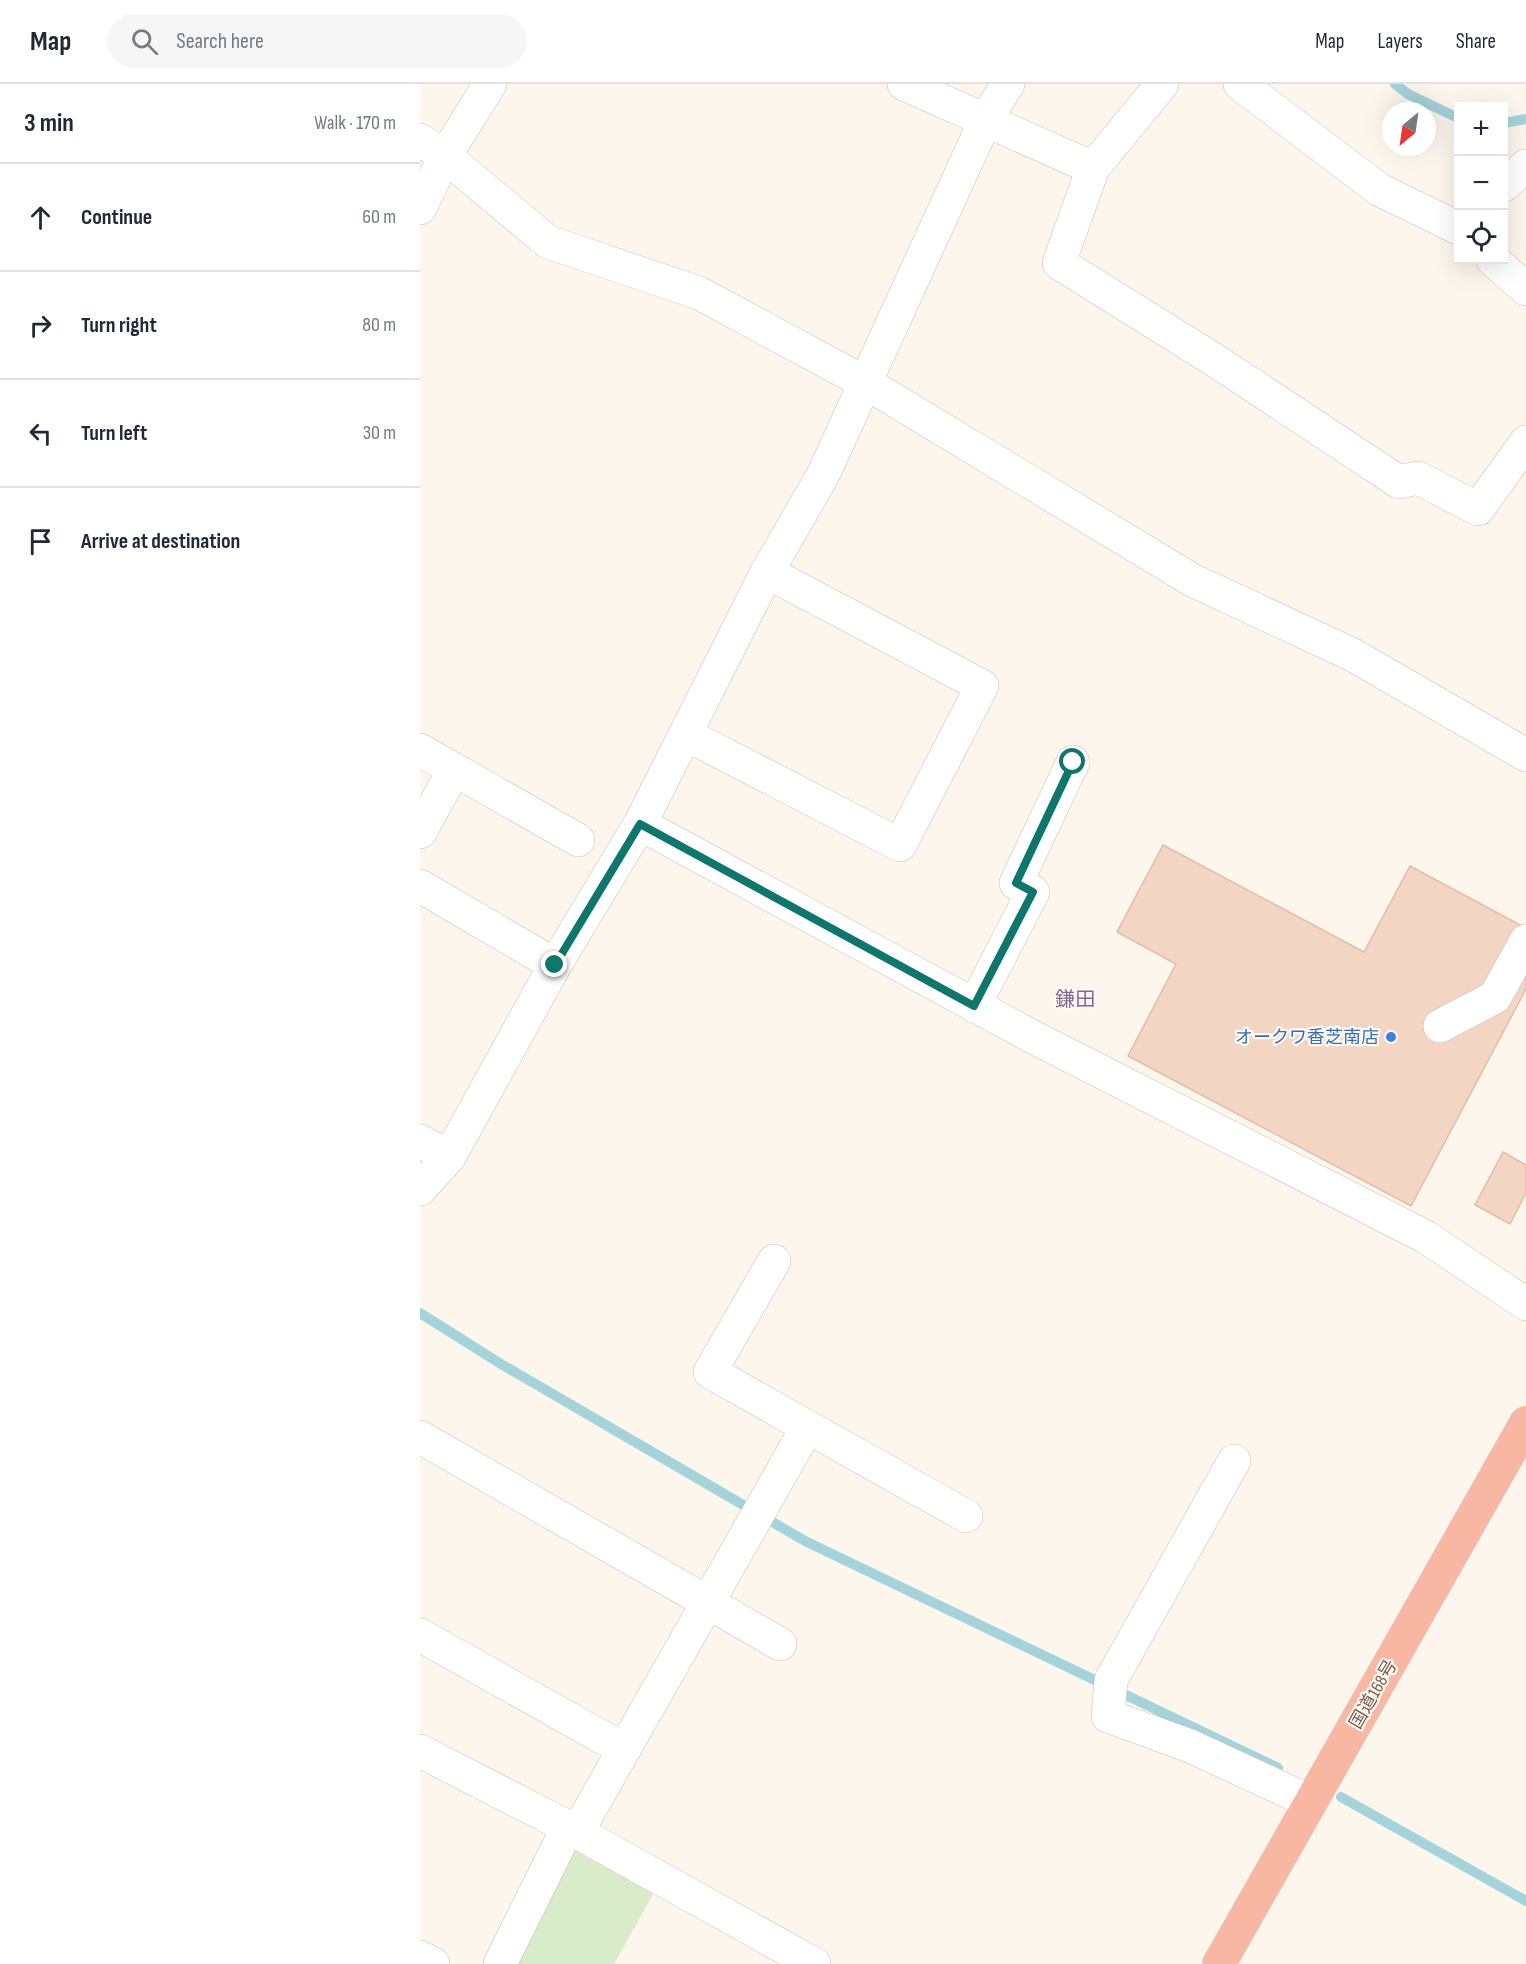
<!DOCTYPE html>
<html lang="en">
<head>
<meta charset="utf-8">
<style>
  :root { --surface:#fff; --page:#f6f6f7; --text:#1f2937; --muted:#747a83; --line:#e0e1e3 }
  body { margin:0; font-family:"Sofia Sans Condensed","Noto Sans JP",sans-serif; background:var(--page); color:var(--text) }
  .controls { position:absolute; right:18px; top:18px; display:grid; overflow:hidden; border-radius:0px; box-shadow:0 6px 24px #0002 }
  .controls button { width:54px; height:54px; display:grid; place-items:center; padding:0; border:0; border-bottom:2px solid var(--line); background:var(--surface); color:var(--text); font:30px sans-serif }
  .compass { position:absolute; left:962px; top:18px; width:54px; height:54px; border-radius:50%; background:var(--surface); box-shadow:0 6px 24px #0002; rotate:209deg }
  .stop { position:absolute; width:18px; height:18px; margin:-14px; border:4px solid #0f766e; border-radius:50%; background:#fff }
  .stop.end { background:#0f766e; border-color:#fff; box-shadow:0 2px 6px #0008 }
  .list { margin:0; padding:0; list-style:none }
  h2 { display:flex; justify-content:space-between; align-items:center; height:78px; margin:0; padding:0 24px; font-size:26px }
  h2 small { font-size:20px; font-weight:400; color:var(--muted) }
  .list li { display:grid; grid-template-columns:39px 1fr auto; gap:18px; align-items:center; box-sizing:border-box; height:108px; padding:0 24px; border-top:2px solid var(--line) }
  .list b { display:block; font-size:22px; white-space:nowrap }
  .list em { font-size:20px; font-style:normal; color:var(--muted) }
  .icon { flex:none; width:33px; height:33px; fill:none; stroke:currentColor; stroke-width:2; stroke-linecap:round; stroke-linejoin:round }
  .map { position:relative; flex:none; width:1106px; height:1880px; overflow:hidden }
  header { display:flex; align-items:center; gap:36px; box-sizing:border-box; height:84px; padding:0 30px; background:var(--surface); border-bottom:2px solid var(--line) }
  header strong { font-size:28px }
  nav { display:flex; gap:33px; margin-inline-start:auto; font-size:21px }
  .search { width:420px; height:54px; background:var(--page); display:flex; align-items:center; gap:15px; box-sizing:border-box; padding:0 21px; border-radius:33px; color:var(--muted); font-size:22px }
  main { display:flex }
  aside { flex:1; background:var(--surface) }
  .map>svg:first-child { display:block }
  .green { fill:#d8ecc9 }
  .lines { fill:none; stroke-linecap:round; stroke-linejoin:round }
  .stream { stroke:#a5d3da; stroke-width:10 }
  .building { fill:#f3d5c3; stroke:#e6bba3; stroke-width:1.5 }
  .minor-casing { stroke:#d1beb0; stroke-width:34 }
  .highway-casing { stroke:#dad1cd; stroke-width:34 }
  .minor { stroke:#fff; stroke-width:33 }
  .highway { stroke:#f7b7a3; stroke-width:33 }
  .route { stroke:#0f766e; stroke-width:8 }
  .shop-dot { fill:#3f7fe0; stroke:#fffaf3; stroke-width:2 }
  .labels { text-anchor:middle; stroke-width:4.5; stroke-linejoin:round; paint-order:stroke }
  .shop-label { font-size:18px; fill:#366cbe; stroke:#fffaf3; text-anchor:end }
  .street-label { font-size:18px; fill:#7a5c4d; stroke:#fffaf3 }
  .neighbourhood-label { font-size:20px; fill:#846695; stroke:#fffaf3 }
</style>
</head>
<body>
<header>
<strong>Map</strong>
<div class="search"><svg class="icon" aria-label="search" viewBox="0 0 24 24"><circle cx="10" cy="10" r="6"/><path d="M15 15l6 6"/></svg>Search here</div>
<nav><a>Map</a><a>Layers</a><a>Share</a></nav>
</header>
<main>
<aside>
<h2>3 min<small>Walk · 170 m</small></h2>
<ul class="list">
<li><svg class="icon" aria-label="ahead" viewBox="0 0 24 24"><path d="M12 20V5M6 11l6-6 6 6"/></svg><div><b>Continue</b></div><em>60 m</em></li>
<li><svg class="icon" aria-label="right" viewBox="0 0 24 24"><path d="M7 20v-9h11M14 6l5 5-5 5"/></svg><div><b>Turn right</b></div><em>80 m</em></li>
<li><svg class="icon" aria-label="left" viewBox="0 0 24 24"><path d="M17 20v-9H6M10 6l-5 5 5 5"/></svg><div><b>Turn left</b></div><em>30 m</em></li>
<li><svg class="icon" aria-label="arrive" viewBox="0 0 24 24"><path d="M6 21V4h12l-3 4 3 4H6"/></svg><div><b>Arrive at destination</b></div></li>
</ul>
</aside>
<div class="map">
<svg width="1106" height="1880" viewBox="0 0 1106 1880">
  <rect width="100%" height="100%" fill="#fdf6ec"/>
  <polygon class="green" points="155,1764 234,1808 194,1880 92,1880"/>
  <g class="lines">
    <g class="stream">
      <polyline points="975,0 988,10 1038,34"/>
      <polyline points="1084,39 1106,35"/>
      <polyline points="0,1229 81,1280 385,1457 858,1684"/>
      <polyline points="921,1713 1106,1817"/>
    </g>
  </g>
  <g class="building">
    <polygon points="743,761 944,868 990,782 1106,844 1106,905 991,1122 708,972 756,880 697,848"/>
    <polygon points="1083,1068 1106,1081 1106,1109 1090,1140 1055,1121"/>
  </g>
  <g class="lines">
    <defs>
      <g id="minor">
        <polyline points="484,0 673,84 742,0"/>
        <polyline points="820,0 960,106 1038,144"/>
        <polyline points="0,56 25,72 128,158 279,209 446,299 772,496 933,571 1106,671"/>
        <polyline points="673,84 639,179 796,277 979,398 998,394 1058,425 1106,358"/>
        <polyline points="1084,101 1106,82"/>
        <polyline points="0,124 25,72 70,0"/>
        <polyline points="1073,176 1106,205"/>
        <polyline points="267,651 480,761 562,602 347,488"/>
        <polyline points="0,666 158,756"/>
        <polyline points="220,740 613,953 1006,1153 1106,1220"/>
        <polyline points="0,748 34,686"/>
        <polyline points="0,802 135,881"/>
        <polyline points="554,922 613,808 596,799 653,678"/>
        <polyline points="1020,942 1075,913 1106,857"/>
        <polyline points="0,1057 29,1073"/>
        <polyline points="0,1105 29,1073 135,881 220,740 347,488 403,391 566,35 588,0"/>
        <polyline points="354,1177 290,1288 546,1432"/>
        <polyline points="0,1353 360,1560"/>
        <polyline points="814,1377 691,1596 688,1632 770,1662 891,1718"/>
        <polyline points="0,1551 203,1665"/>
        <polyline points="0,1667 148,1743 394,1880"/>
        <polyline points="157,1748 387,1344"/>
        <polyline points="0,1873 13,1880"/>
        <polyline points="80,1880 148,1743"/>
      </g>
      <polyline id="highway" points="799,1880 1106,1339"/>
    </defs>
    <use href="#minor" class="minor-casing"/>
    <use href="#highway" class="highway-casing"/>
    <use href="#minor" class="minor"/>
    <use href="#highway" class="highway"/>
  </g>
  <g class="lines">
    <polyline class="route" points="135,881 220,740 554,922 613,808 596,799 653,678"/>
  </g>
  <circle class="shop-dot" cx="971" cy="953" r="6"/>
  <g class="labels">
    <g class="shop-label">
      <text x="959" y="959">オークワ香芝南店</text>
    </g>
    <g class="street-label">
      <text transform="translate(953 1610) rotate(-60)" y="6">国道168号</text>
    </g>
    <g class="neighbourhood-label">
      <text x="655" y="922">鎌田</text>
    </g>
  </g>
</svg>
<div class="controls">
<button>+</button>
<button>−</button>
<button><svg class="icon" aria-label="locate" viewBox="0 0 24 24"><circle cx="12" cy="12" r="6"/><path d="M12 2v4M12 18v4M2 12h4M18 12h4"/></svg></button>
</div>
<svg class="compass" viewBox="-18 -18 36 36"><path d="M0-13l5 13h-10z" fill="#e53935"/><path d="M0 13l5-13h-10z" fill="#747a83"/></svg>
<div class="stop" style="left:653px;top:678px"></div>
<div class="stop end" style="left:135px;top:881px"></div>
</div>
</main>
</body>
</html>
